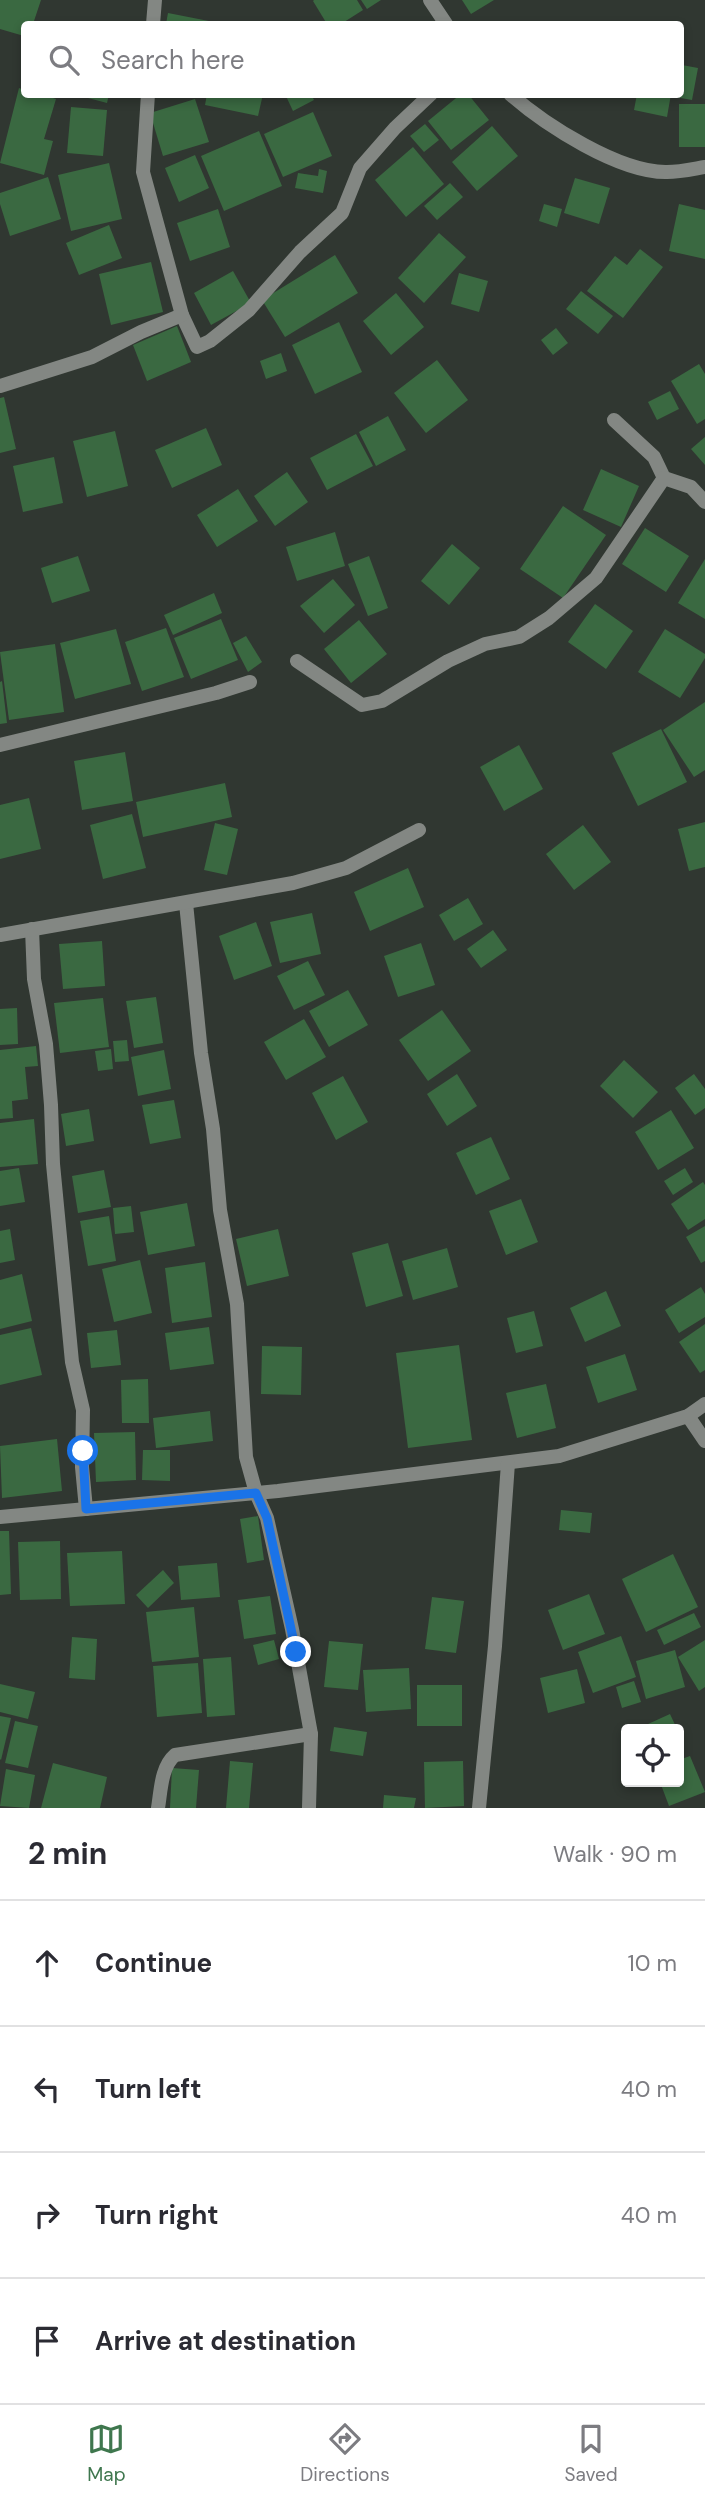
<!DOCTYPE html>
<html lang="en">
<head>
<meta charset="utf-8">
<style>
  :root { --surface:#fff; --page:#f2f2f3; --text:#2b2b33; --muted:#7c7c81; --line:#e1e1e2; --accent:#3f774e }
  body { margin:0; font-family:"DM Sans",sans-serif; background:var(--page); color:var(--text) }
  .controls { position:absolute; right:21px; bottom:21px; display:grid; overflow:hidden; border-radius:7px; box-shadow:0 4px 10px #0003 }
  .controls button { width:63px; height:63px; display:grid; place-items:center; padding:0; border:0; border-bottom:2px solid var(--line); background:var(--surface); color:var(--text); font:35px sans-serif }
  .stop { position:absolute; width:21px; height:21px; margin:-16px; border:5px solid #1a73e8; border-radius:50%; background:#fff }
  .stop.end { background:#1a73e8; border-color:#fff; box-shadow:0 2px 7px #0008 }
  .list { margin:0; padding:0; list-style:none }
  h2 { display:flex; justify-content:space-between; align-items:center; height:91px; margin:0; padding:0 28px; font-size:30px }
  h2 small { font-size:23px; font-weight:400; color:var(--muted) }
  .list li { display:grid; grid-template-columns:46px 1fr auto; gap:21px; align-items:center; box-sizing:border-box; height:126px; padding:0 28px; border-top:2px solid var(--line) }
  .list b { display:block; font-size:26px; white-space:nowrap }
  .list em { font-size:23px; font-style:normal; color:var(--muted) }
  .icon { flex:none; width:38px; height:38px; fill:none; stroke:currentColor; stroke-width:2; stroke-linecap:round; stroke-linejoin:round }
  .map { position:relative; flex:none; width:705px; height:1808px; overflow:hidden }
  .search { position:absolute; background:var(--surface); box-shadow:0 4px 10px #0003; left:21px; right:21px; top:21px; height:77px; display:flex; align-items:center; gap:18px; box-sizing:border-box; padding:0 24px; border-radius:7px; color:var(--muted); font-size:26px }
  .sheet { height:595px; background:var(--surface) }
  nav { display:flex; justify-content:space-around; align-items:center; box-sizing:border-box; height:98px; border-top:2px solid var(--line); background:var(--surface); font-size:19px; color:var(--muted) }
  nav a { display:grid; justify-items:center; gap:4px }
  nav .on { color:var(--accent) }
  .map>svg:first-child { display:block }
  .building { fill:#3a6941 }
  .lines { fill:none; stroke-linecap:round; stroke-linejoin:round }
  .minor { stroke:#838783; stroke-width:14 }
  .route { stroke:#1a73e8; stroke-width:9 }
</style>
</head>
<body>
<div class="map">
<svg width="705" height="1808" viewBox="0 0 705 1808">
  <rect width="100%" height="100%" fill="#303731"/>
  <g class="building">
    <polygon points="0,0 41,0 33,24 24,24 24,36 0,29"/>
    <polygon points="314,0 357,0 363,10 341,24 327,24 313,1"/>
    <polygon points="361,0 381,0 367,9"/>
    <polygon points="462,0 494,0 471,14"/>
    <polygon points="168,13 219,23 219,24 166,24"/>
    <polygon points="682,65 698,68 692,100 675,97 676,94 680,94"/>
    <polygon points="19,88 24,90 24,94 41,94 56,99 44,139 53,141 44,175 0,163"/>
    <polygon points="73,94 109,94 107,103"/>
    <polygon points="207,94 263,94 258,116 205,105"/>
    <polygon points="285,94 311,94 314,100 293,111"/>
    <polygon points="461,94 468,94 489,120 451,150 428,121"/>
    <polygon points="637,94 671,94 667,117 634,110"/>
    <polygon points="195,99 209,142 163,156 150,113"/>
    <rect x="679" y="104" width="26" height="43"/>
    <polygon points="71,107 107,110 103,156 67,153"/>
    <polygon points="313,112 332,156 283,177 264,134"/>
    <polygon points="425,124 439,140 424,152 410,136"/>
    <polygon points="492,126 518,156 477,191 452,162"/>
    <polygon points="259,131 282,186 224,211 201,156"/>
    <polygon points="413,147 444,184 406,217 375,180"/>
    <polygon points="195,155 209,188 179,202 165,168"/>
    <polygon points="109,163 122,219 71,231 58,175"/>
    <polygon points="319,169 327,171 323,193 295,188 298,173 318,176"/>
    <polygon points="48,177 61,219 10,236 0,204 0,193"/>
    <polygon points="575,178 610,188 599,224 564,213"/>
    <polygon points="450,183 463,197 437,220 424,206"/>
    <polygon points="544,204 562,209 557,227 539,221"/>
    <polygon points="679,204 705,210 705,259 669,251"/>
    <polygon points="218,209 230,247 190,261 177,223"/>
    <polygon points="109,225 122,258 79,275 66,243"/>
    <polygon points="439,233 466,257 424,303 398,278"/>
    <polygon points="640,249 663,267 623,318 587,291 615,256 627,265"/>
    <polygon points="335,255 358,293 285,337 262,300"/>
    <polygon points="151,262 163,312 111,325 99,274"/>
    <polygon points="233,271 251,303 211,325 194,293"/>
    <polygon points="459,273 488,281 479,312 451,304"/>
    <polygon points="581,291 613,316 598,334 566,309"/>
    <polygon points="396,293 424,327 391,355 363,321"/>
    <polygon points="339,322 362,372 315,394 292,345"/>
    <polygon points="177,326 191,362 147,381 133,345"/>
    <polygon points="556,328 568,343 553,355 541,340"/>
    <polygon points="281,353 287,371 266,379 260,361"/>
    <polygon points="437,360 468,400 426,433 394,393"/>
    <polygon points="699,364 705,374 705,419 697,424 671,381"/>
    <polygon points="670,391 679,409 657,420 648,402"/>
    <polygon points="4,397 16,449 0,453 0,398"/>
    <polygon points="388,416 406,450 376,466 359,432"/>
    <polygon points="206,428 222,465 172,488 155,450"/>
    <polygon points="115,431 128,486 87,497 73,441"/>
    <polygon points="356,434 373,466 327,490 310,458"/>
    <polygon points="705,437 705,465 691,449"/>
    <polygon points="54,457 63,503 23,512 13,466"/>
    <polygon points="601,469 639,486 621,527 583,510"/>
    <polygon points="287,472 308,502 275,526 254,496"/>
    <polygon points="238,489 258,521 217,547 197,515"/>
    <polygon points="563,506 606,535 563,598 520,569"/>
    <polygon points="645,528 689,556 666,592 622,564"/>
    <polygon points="335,532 345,566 297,581 286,547"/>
    <polygon points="452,544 480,568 449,605 421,581"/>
    <polygon points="78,556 90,591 52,603 41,568"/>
    <polygon points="369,556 388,608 368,616 348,564"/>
    <polygon points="705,559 705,619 678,603"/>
    <polygon points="333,579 355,605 324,633 300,606"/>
    <polygon points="214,593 222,613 173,635 164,615"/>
    <polygon points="595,604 633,631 606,669 568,642"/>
    <polygon points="221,619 238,660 191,679 174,638"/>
    <polygon points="359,620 387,654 351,683 324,649"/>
    <polygon points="166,628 184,677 142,691 125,642"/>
    <polygon points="116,629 131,684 75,699 60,643"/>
    <polygon points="665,629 705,654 705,658 680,698 638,672"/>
    <polygon points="246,636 262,662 248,672 233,643"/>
    <polygon points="55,644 64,712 9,720 0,652"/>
    <polygon points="2,681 7,723 0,724 0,682"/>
    <polygon points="705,702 705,770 694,777 663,730"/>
    <polygon points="661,729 687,782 638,806 612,753"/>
    <polygon points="519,745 543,789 504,811 480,767"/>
    <polygon points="125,752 133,801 82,810 74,761"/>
    <polygon points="225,783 232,817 143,837 136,802"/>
    <polygon points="29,798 41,849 0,859 0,805"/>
    <polygon points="132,814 146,868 103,879 90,825"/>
    <polygon points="705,822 705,867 689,871 678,829"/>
    <polygon points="215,823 238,829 227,875 204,870"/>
    <polygon points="583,825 611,862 574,890 546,854"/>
    <polygon points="408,868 424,907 370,931 354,892"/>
    <polygon points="468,898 483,924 454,941 439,915"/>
    <polygon points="312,913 321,954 280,963 270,922"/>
    <polygon points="256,922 272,966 234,980 219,936"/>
    <polygon points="493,930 507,950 481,968 467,949"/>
    <polygon points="102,941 105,986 63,989 59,944"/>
    <polygon points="421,943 435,985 398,997 384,956"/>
    <polygon points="308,961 325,995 294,1010 277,976"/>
    <polygon points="348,990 368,1025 329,1047 309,1011"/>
    <polygon points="156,997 163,1043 134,1048 126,1001"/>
    <polygon points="103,998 109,1047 60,1053 54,1003"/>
    <polygon points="17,1008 18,1044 0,1045 0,1009"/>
    <polygon points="442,1010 471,1051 428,1081 399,1040"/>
    <polygon points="304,1019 326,1057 286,1080 264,1042"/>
    <polygon points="127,1040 129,1061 115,1062 113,1041"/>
    <polygon points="36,1046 38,1066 25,1067 28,1099 12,1101 13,1118 0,1119 0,1050"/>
    <polygon points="111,1049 113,1069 98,1071 95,1051"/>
    <polygon points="164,1050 171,1089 138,1096 131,1057"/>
    <polygon points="624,1060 658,1092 633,1118 600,1086"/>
    <polygon points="457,1074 477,1106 447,1126 427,1094"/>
    <polygon points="694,1074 705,1089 705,1108 695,1115 675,1088"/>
    <polygon points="343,1076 368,1122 336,1140 312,1093"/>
    <polygon points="174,1100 181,1138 150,1144 142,1105"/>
    <polygon points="89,1109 94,1141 66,1146 61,1114"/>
    <polygon points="671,1110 694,1148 658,1170 635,1132"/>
    <polygon points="34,1119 38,1164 0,1167 0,1123"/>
    <polygon points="491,1137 510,1179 476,1195 456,1153"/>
    <polygon points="19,1168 25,1202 0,1206 0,1171"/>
    <polygon points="685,1168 693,1182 673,1195 664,1181"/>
    <polygon points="104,1170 111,1207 78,1213 72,1176"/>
    <polygon points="703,1182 705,1185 705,1219 688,1230 671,1204"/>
    <polygon points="521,1199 538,1242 506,1255 489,1211"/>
    <polygon points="187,1203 195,1246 148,1255 140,1212"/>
    <polygon points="131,1206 134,1232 115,1234 113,1208"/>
    <polygon points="109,1216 116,1261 88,1266 80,1221"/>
    <polygon points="705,1226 705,1261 701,1263 686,1237"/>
    <polygon points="10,1229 15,1260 0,1263 0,1231"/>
    <polygon points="278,1229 289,1276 247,1286 236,1239"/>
    <polygon points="388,1243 403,1296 366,1307 352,1253"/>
    <polygon points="447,1248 458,1287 413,1300 402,1261"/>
    <polygon points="140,1260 152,1313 114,1322 102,1269"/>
    <polygon points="205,1262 212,1317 172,1323 165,1268"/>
    <polygon points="22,1274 32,1321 0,1329 0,1280"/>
    <polygon points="701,1287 705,1294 705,1317 679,1333 665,1310"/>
    <polygon points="606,1291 621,1326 585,1342 570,1308"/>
    <polygon points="534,1311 543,1346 516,1353 507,1318"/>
    <polygon points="705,1324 705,1370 700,1373 679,1342"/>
    <polygon points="209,1327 214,1364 170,1370 165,1333"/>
    <polygon points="31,1328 42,1375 0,1385 0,1335"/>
    <polygon points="117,1330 121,1365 91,1368 87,1333"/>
    <polygon points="459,1345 472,1440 408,1448 396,1353"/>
    <polygon points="262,1346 302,1347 301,1395 261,1394"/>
    <polygon points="625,1354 637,1390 598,1403 586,1367"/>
    <polygon points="148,1379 149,1423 122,1423 121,1380"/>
    <polygon points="546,1384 556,1428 517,1438 506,1393"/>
    <polygon points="210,1411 213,1441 156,1448 153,1418"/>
    <polygon points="135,1432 136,1480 96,1482 94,1433"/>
    <polygon points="57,1439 62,1491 2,1498 0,1446"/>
    <polygon points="143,1450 170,1450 170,1481 142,1480"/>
    <polygon points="561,1510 592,1513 590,1533 559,1530"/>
    <polygon points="258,1516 264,1560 247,1563 240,1519"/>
    <polygon points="0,1531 9,1531 11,1594 0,1595"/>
    <polygon points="60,1541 61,1599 20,1600 18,1542"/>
    <polygon points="122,1551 125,1604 70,1606 67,1553"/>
    <polygon points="673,1554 698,1607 646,1632 622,1579"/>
    <polygon points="217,1563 220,1597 181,1600 178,1566"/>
    <polygon points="163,1570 174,1583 148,1608 136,1595"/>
    <polygon points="589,1594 605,1634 563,1650 548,1610"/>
    <polygon points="270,1596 276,1634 244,1639 238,1600"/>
    <polygon points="432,1597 464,1601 456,1653 425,1649"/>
    <polygon points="194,1607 199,1657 152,1662 146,1612"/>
    <polygon points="694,1613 701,1627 664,1645 657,1630"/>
    <polygon points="621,1636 636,1677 593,1693 578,1652"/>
    <polygon points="72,1637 97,1639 95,1680 69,1678"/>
    <polygon points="274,1640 279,1659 258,1665 253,1645"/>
    <polygon points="705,1640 705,1687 699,1691 678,1657"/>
    <polygon points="329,1641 363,1644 358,1690 324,1687"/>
    <polygon points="675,1650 685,1687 646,1699 636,1661"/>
    <polygon points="231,1657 235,1715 207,1717 203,1659"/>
    <polygon points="198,1663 202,1713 157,1717 153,1666"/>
    <polygon points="409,1668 411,1709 366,1712 363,1670"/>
    <polygon points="577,1669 585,1703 548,1713 540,1678"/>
    <polygon points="634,1681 641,1702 622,1708 616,1687"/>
    <polygon points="0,1684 35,1692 28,1719 0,1712"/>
    <rect x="417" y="1685" width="45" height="41"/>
    <polygon points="670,1714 677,1729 637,1729"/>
    <polygon points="0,1716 11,1718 1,1760 0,1759"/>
    <polygon points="15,1721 38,1726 28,1768 5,1763"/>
    <polygon points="334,1727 367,1732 363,1756 330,1751"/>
    <polygon points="690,1756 705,1792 669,1806 660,1782 679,1782 679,1760"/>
    <polygon points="230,1761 253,1763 249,1808 226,1808"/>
    <polygon points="463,1761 464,1806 425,1808 424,1762"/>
    <polygon points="53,1763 107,1777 100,1808 41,1808"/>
    <polygon points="172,1768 199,1770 196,1808 170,1808"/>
    <polygon points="6,1769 35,1775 29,1808 0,1806"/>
    <polygon points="384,1795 416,1798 414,1808 383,1808"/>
  </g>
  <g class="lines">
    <g class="minor">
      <polyline points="430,0 446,24"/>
      <polyline points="153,24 155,0"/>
      <polyline points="148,94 143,172 182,315 197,347 210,341 249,310 300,252 342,213 360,168 395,128 431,94"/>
      <path d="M510 94C545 125 620 173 667 172 680 172 693 169 705 167"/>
      <polyline points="0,386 92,357 141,332 182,315"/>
      <polyline points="614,420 654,457 664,478"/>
      <polyline points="297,661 362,705 382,701 448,661 485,644 519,637 549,618 596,578 664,478 691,487 705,502"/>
      <polyline points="0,745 216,693 250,682"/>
      <polyline points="186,903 201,1053 213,1129 220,1210 237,1304 246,1457 256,1493 267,1518 292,1629 311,1734 309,1808"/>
      <polyline points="32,929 34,979 46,1044 51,1105 53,1164 72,1362 83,1410 82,1467 86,1509"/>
      <polyline points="0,935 293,883 346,868 419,830"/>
      <polyline points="688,1416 705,1441"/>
      <polyline points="0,1517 278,1491 559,1456 688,1416 705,1404"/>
      <path d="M158 1808C161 1790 161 1767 175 1755L311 1734"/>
      <polyline points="479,1808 495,1646 508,1463"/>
    </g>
  </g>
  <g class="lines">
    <polyline class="route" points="83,1451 86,1509 256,1493 267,1518 296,1652"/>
  </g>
</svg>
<div class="controls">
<button><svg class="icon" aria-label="locate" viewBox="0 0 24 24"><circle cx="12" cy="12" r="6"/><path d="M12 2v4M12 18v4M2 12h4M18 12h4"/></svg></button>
</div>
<div class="stop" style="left:83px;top:1451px"></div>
<div class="stop end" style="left:296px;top:1652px"></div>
<div class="search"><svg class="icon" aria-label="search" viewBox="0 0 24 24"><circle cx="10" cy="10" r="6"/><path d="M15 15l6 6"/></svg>Search here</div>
</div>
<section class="sheet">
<h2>2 min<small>Walk · 90 m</small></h2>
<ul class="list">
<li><svg class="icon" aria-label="ahead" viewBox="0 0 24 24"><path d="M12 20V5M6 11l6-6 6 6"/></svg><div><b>Continue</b></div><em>10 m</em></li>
<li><svg class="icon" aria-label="left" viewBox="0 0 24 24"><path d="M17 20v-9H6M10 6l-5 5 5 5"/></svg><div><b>Turn left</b></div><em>40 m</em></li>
<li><svg class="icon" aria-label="right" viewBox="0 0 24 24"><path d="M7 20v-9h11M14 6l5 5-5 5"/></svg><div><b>Turn right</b></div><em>40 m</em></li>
<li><svg class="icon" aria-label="arrive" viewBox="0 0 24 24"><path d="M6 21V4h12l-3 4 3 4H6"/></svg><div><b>Arrive at destination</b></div></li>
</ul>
</section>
<nav>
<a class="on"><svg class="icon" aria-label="map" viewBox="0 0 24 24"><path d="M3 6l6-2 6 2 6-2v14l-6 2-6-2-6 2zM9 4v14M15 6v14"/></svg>Map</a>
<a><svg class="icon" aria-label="directions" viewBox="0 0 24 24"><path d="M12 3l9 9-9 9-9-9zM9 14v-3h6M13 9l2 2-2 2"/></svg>Directions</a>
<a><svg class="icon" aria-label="saved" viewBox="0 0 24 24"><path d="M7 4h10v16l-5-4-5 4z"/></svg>Saved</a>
</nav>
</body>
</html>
